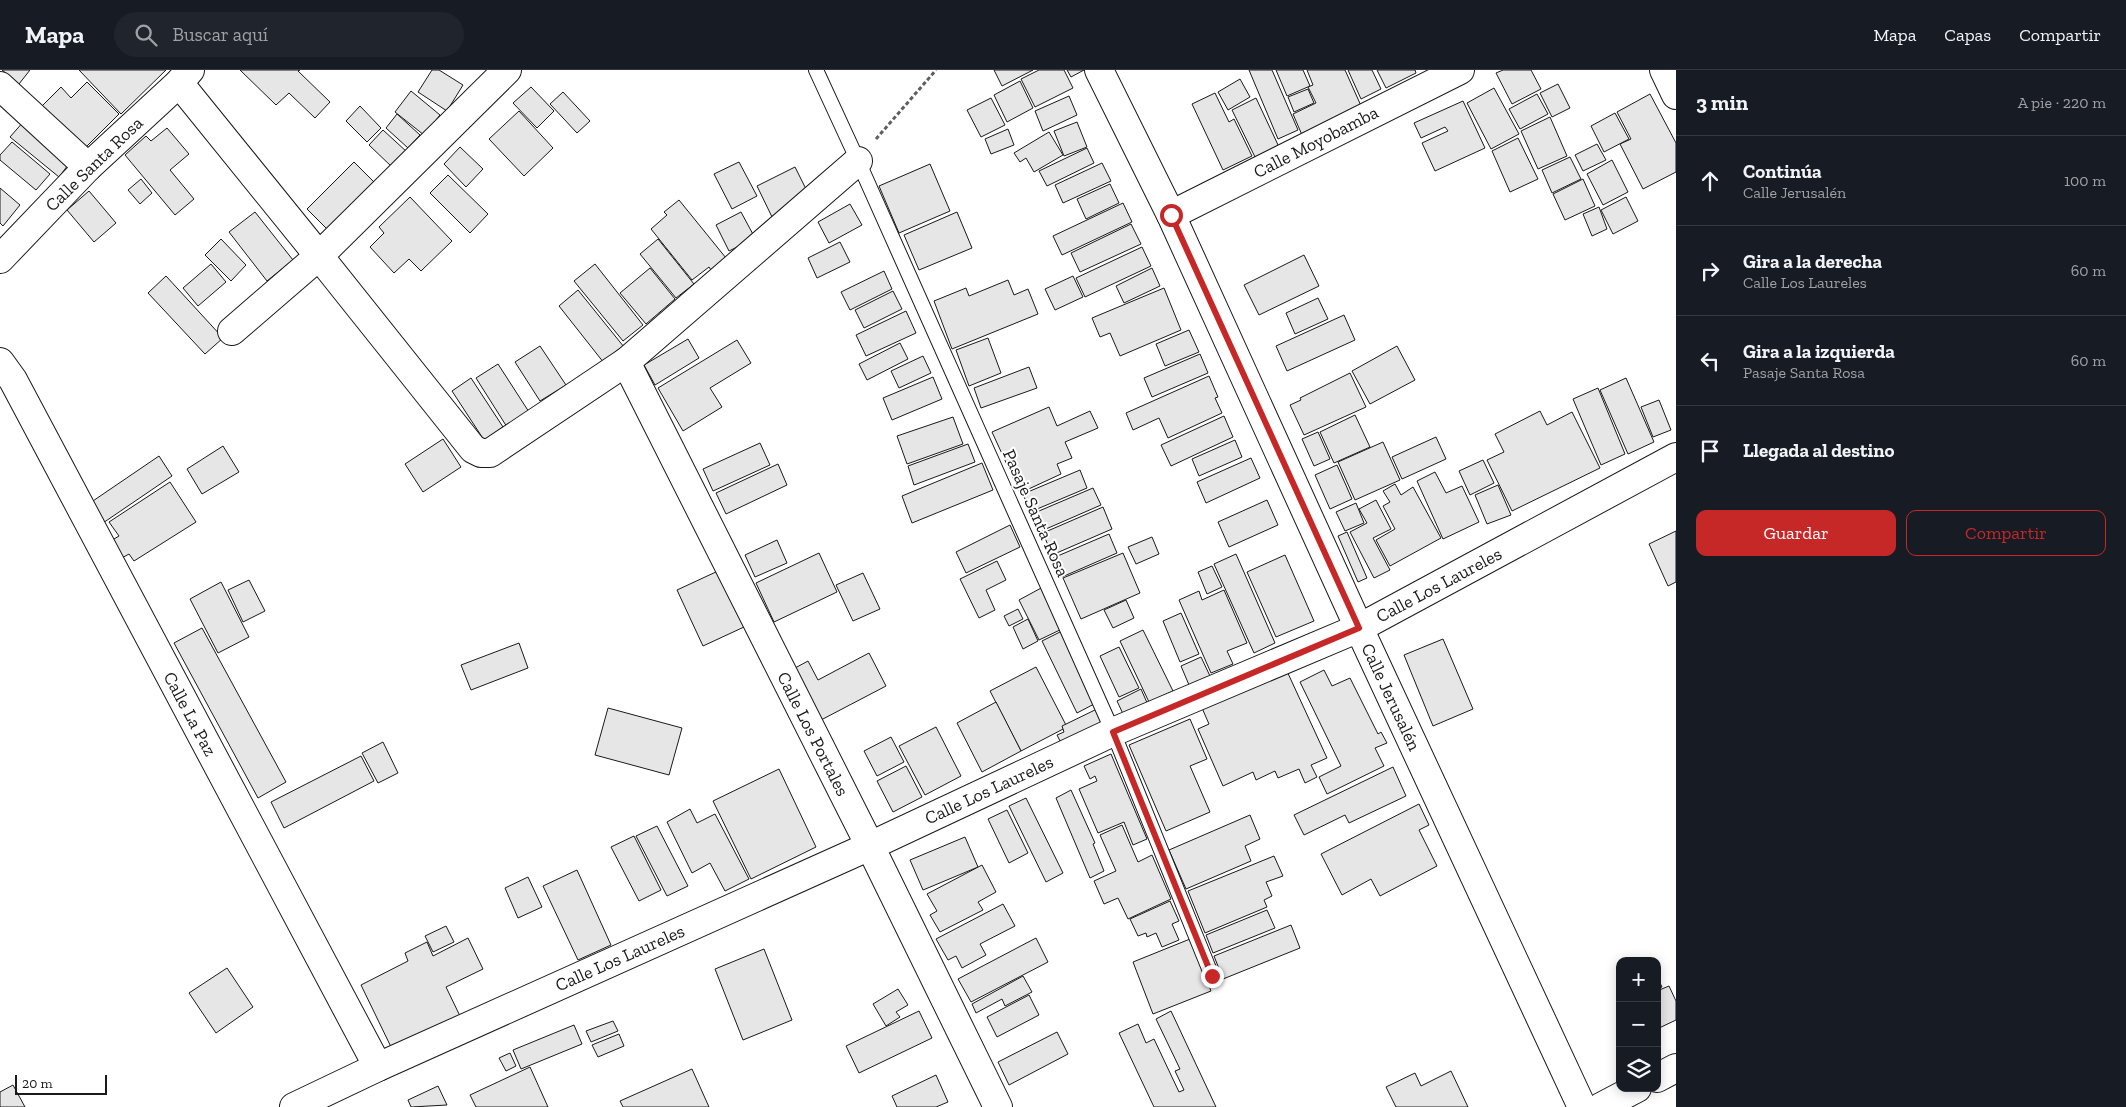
<!DOCTYPE html>
<html lang="es">
<head>
<meta charset="utf-8">
<style>
  :root { --surface:#171b24; --page:#20242c; --text:#f1f3f6; --muted:#9ea1a6; --line:#363941; --accent:#c62828 }
  body { margin:0; font-family:"Zilla Slab",serif; background:var(--page); color:var(--text) }
  .controls { position:absolute; right:15px; bottom:15px; display:grid; overflow:hidden; border-radius:10px; box-shadow:0 2px 12px #0003 }
  .controls button { width:45px; height:45px; display:grid; place-items:center; padding:0; border:0; border-bottom:1px solid var(--line); background:var(--surface); color:var(--text); font:25px sans-serif }
  .scale { position:absolute; left:15px; bottom:12px; width:92px; box-sizing:border-box; padding-left:5px; border:2px solid #1a1a1a; border-top:0; font-size:14px; line-height:18px; white-space:nowrap; color:#1a1a1a; -webkit-text-stroke:4px #fff; paint-order:stroke }
  .stop { position:absolute; width:15px; height:15px; margin:-11px; border:4px solid #c62828; border-radius:50%; background:#fff }
  .stop.end { background:#c62828; border-color:#fff; box-shadow:0 1px 5px #0008 }
  .list { margin:0; padding:0; list-style:none }
  h2 { display:flex; justify-content:space-between; align-items:center; height:65px; margin:0; padding:0 20px; font-size:21px }
  h2 small { font-size:16px; font-weight:400; color:var(--muted) }
  .list li { display:grid; grid-template-columns:32px 1fr auto; gap:15px; align-items:center; box-sizing:border-box; height:90px; padding:0 20px; border-top:1px solid var(--line) }
  .list b { display:block; font-size:19px; white-space:nowrap }
  .list p { margin:0; font-size:16px; white-space:nowrap; color:var(--muted) }
  .list em { font-size:16px; font-style:normal; color:var(--muted) }
  .actions { display:flex; gap:10px; padding:15px 20px }
  .actions a { flex:1; padding:11px 0; border:1px solid var(--accent); border-radius:10px; text-align:center; font-size:18px; color:var(--accent) }
  .actions .main { background:var(--accent); color:#fff }
  .icon { flex:none; width:28px; height:28px; fill:none; stroke:currentColor; stroke-width:2; stroke-linecap:round; stroke-linejoin:round }
  .map { position:relative; flex:none; width:1676px; height:1037px; overflow:hidden }
  header { display:flex; align-items:center; gap:30px; box-sizing:border-box; height:70px; padding:0 25px; background:var(--surface); border-bottom:1px solid var(--line) }
  header strong { font-size:24px }
  nav { display:flex; gap:28px; margin-inline-start:auto; font-size:18px }
  .search { width:350px; height:45px; background:var(--page); display:flex; align-items:center; gap:12px; box-sizing:border-box; padding:0 18px; border-radius:28px; color:var(--muted); font-size:19px }
  main { display:flex }
  aside { flex:1; background:var(--surface) }
  .map>svg:first-child { display:block }
  .building { fill:#e6e6e6; stroke:#1a1a1a }
  .lines { fill:none; stroke-linecap:round; stroke-linejoin:round }
  .service-casing { stroke:#1a1a1a; stroke-width:16 }
  .minor-casing { stroke:#1a1a1a; stroke-width:30 }
  .tertiary-casing { stroke:#1a1a1a; stroke-width:30 }
  .path { stroke:#5f5f5f; stroke-width:3; stroke-dasharray:4 2.5; stroke-linecap:butt }
  .service { stroke:#fff; stroke-width:14 }
  .minor { stroke:#fff; stroke-width:28 }
  .tertiary { stroke:#fff; stroke-width:28 }
  .route { stroke:#c62828; stroke-width:6 }
  .labels { text-anchor:middle; stroke-width:4; stroke-linejoin:round; paint-order:stroke }
  .street-label { font-size:18px; fill:#1a1a1a; stroke:#fff }
</style>
</head>
<body>
<header>
<strong>Mapa</strong>
<div class="search"><svg class="icon" aria-label="search" viewBox="0 0 24 24"><circle cx="10" cy="10" r="6"/><path d="M15 15l6 6"/></svg>Buscar aquí</div>
<nav><a>Mapa</a><a>Capas</a><a>Compartir</a></nav>
</header>
<main>
<div class="map">
<svg width="1676" height="1037" viewBox="0 0 1676 1037">
  <rect width="100%" height="100%" fill="#fff"/>
  <g class="building">
    <polygon points="2,0 30,0 19,14"/>
    <polygon points="79,0 166,0 121,44"/>
    <polygon points="240,0 300,0 298,1 330,32 315,48 289,23 276,35"/>
    <polygon points="432,0 439,0 463,15 447,41 418,22"/>
    <polygon points="994,0 1033,0 1002,16"/>
    <polygon points="1039,0 1064,0 1073,18 1035,37 1021,9"/>
    <polygon points="1067,0 1084,0 1071,7"/>
    <polygon points="1249,0 1272,0 1298,60 1278,69"/>
    <polygon points="1276,0 1303,0 1310,16 1287,26"/>
    <polygon points="1307,0 1345,0 1362,38 1302,65 1293,44 1316,33 1308,17 1313,15"/>
    <polygon points="1348,0 1372,0 1381,19 1361,29"/>
    <polygon points="1377,0 1415,0 1416,3 1386,18"/>
    <polygon points="1503,0 1531,0 1541,19 1512,34 1496,3"/>
    <polygon points="1240,9 1250,27 1228,40 1218,22"/>
    <polygon points="1020,11 1033,38 1007,52 994,25"/>
    <polygon points="87,12 119,44 84,79 42,36 61,17 71,28"/>
    <polygon points="1558,14 1570,38 1552,47 1540,23"/>
    <polygon points="531,17 554,41 537,58 513,33"/>
    <polygon points="1494,18 1519,64 1491,79 1467,33"/>
    <polygon points="1308,19 1314,33 1294,42 1288,27"/>
    <polygon points="411,21 440,45 424,65 395,42"/>
    <polygon points="563,22 590,51 577,63 550,34"/>
    <polygon points="1215,23 1229,52 1234,49 1252,86 1223,100 1192,34"/>
    <polygon points="1537,24 1548,44 1520,59 1509,39"/>
    <polygon points="1650,24 1676,73 1676,102 1643,119 1620,74 1631,69 1617,42"/>
    <polygon points="1069,26 1077,45 1043,61 1035,41"/>
    <polygon points="991,28 1005,55 981,67 967,40"/>
    <polygon points="1256,28 1279,77 1256,89 1232,40"/>
    <polygon points="1463,31 1485,78 1435,101 1422,73 1448,61 1445,57 1421,68 1414,53"/>
    <polygon points="360,36 381,58 367,72 346,51"/>
    <polygon points="519,41 553,78 524,106 489,69"/>
    <polygon points="1615,43 1629,69 1604,82 1591,56"/>
    <polygon points="397,44 420,65 408,78 386,58"/>
    <polygon points="1550,47 1567,86 1538,99 1521,61"/>
    <polygon points="24,51 71,91 59,107 10,67"/>
    <polygon points="1077,52 1087,77 1064,86 1054,61"/>
    <polygon points="167,58 189,84 170,100 194,129 175,145 125,85 146,66 151,71"/>
    <polygon points="1008,59 1014,75 991,84 985,69"/>
    <polygon points="383,60 407,82 392,97 369,75"/>
    <polygon points="1049,62 1063,85 1034,102 1026,88 1020,92 1014,83"/>
    <polygon points="1518,68 1538,109 1510,122 1492,81"/>
    <polygon points="12,72 50,104 36,120 0,90 0,85"/>
    <polygon points="1597,74 1606,90 1583,101 1575,85"/>
    <polygon points="460,77 483,99 466,117 444,94"/>
    <polygon points="1087,78 1094,93 1047,116 1039,101"/>
    <polygon points="1570,87 1581,109 1552,123 1542,100"/>
    <polygon points="1612,90 1628,122 1603,135 1587,104"/>
    <polygon points="354,92 376,114 329,161 307,139"/>
    <polygon points="739,92 757,126 732,139 714,104"/>
    <polygon points="1102,93 1111,111 1063,133 1055,115"/>
    <polygon points="930,94 950,141 899,163 879,116"/>
    <polygon points="795,97 811,129 773,149 757,116"/>
    <polygon points="448,105 488,144 470,163 430,123"/>
    <polygon points="141,109 152,123 140,134 128,120"/>
    <polygon points="1583,109 1595,136 1565,150 1553,124"/>
    <polygon points="1110,114 1119,133 1086,149 1077,129"/>
    <polygon points="0,118 20,135 3,156 0,153"/>
    <polygon points="89,121 116,153 94,172 67,140"/>
    <polygon points="410,127 452,171 421,201 409,189 394,203 370,177 384,163 379,157"/>
    <polygon points="1626,127 1638,151 1613,164 1601,140"/>
    <polygon points="679,130 726,188 711,200 709,197 692,210 651,159 667,145 664,142"/>
    <polygon points="1123,133 1132,152 1062,185 1053,166"/>
    <polygon points="850,134 862,155 829,173 818,152"/>
    <polygon points="1599,137 1607,159 1592,166 1583,144"/>
    <polygon points="255,142 293,190 267,211 229,162"/>
    <polygon points="741,142 755,168 729,181 716,155"/>
    <polygon points="957,142 972,178 919,200 904,165"/>
    <polygon points="1131,154 1141,174 1080,202 1071,183"/>
    <polygon points="221,169 246,195 231,211 205,185"/>
    <polygon points="658,169 694,214 676,228 640,184"/>
    <polygon points="840,172 850,192 817,208 808,188"/>
    <polygon points="1142,177 1151,196 1085,227 1076,208"/>
    <polygon points="1304,185 1319,216 1259,245 1244,215"/>
    <polygon points="211,194 226,212 198,236 183,218"/>
    <polygon points="595,194 643,255 623,271 574,211"/>
    <polygon points="650,198 675,229 646,254 620,223"/>
    <polygon points="1152,198 1160,216 1124,233 1116,216"/>
    <polygon points="884,201 892,219 850,240 841,222"/>
    <polygon points="166,206 223,268 205,284 148,223"/>
    <polygon points="1073,206 1083,227 1055,240 1045,219"/>
    <polygon points="1008,210 1014,225 1028,219 1038,244 952,279 934,231 966,218 969,226"/>
    <polygon points="1164,218 1181,260 1120,286 1110,263 1100,267 1092,248"/>
    <polygon points="578,220 624,277 604,293 559,236"/>
    <polygon points="893,221 902,239 864,258 855,240"/>
    <polygon points="1318,228 1328,249 1295,264 1286,243"/>
    <polygon points="906,241 916,263 866,286 856,265"/>
    <polygon points="1344,245 1355,270 1287,301 1276,276"/>
    <polygon points="1189,260 1199,282 1165,296 1156,274"/>
    <polygon points="988,268 1001,303 969,316 956,280"/>
    <polygon points="688,269 699,288 655,315 644,295"/>
    <polygon points="737,270 751,293 710,318 722,337 683,361 658,318"/>
    <polygon points="900,273 908,289 867,310 859,294"/>
    <polygon points="540,276 566,315 540,331 515,292"/>
    <polygon points="1397,276 1415,310 1370,334 1352,301"/>
    <polygon points="1200,284 1208,303 1152,327 1144,308"/>
    <polygon points="923,286 931,303 899,318 891,301"/>
    <polygon points="498,294 529,342 507,357 476,308"/>
    <polygon points="1029,297 1037,318 981,338 974,318"/>
    <polygon points="1350,303 1366,337 1304,365 1290,335 1301,330 1300,328"/>
    <polygon points="1209,306 1218,327 1215,328 1222,343 1168,368 1159,348 1133,360 1126,343"/>
    <polygon points="933,307 942,329 892,350 883,328"/>
    <polygon points="471,308 503,357 484,370 452,321"/>
    <polygon points="1626,308 1654,372 1628,384 1600,320"/>
    <polygon points="1598,318 1625,384 1601,395 1573,329"/>
    <polygon points="1659,330 1671,360 1653,367 1641,337"/>
    <polygon points="1049,337 1057,356 1090,341 1098,358 1065,372 1072,388 1057,394 1061,404 1020,423 992,362"/>
    <polygon points="1540,341 1547,355 1572,342 1600,398 1512,441 1487,390 1504,382 1495,364"/>
    <polygon points="1355,345 1370,377 1334,393 1320,362"/>
    <polygon points="1224,346 1233,367 1171,396 1161,375"/>
    <polygon points="953,347 963,374 907,394 897,366"/>
    <polygon points="1318,362 1330,389 1314,396 1302,369"/>
    <polygon points="1436,367 1446,389 1402,409 1392,387"/>
    <polygon points="443,369 461,397 423,422 405,394"/>
    <polygon points="1235,370 1242,387 1199,406 1192,389"/>
    <polygon points="1383,372 1400,410 1355,430 1338,392"/>
    <polygon points="760,373 770,395 713,421 703,399"/>
    <polygon points="968,374 975,392 914,415 908,396"/>
    <polygon points="223,376 239,402 202,424 187,399"/>
    <polygon points="159,386 172,406 100,455 87,435"/>
    <polygon points="1251,388 1260,408 1206,433 1197,412"/>
    <polygon points="1483,390 1494,413 1470,425 1459,401"/>
    <polygon points="982,393 993,420 912,453 902,426"/>
    <polygon points="778,394 787,415 726,444 716,423"/>
    <polygon points="1337,395 1352,429 1330,439 1315,405"/>
    <polygon points="1080,400 1087,418 1030,442 1023,424"/>
    <polygon points="1435,402 1446,423 1462,416 1479,452 1443,469 1417,411"/>
    <polygon points="170,412 196,452 134,491 129,484 120,489 109,472 119,466 109,452"/>
    <polygon points="1395,414 1401,425 1413,417 1441,468 1390,496 1376,470 1395,459 1383,436 1390,432 1383,421"/>
    <polygon points="1498,415 1511,445 1487,454 1475,425"/>
    <polygon points="1093,418 1101,435 1039,462 1032,444"/>
    <polygon points="1267,430 1278,455 1229,477 1218,452"/>
    <polygon points="1376,430 1391,459 1373,468 1390,500 1374,508 1350,462 1367,453 1359,439"/>
    <polygon points="1356,433 1364,453 1345,461 1336,442"/>
    <polygon points="1103,437 1112,459 1052,485 1043,463"/>
    <polygon points="1010,455 1020,477 966,503 956,482"/>
    <polygon points="1676,461 1676,512 1668,516 1649,474"/>
    <polygon points="1347,462 1367,508 1358,512 1338,466"/>
    <polygon points="1109,464 1117,483 1062,507 1053,488"/>
    <polygon points="1152,467 1159,484 1136,494 1128,477"/>
    <polygon points="777,470 787,493 755,507 745,485"/>
    <polygon points="819,483 837,522 774,552 756,513"/>
    <polygon points="1123,483 1140,523 1081,549 1063,508"/>
    <polygon points="1236,484 1275,573 1254,583 1214,494"/>
    <polygon points="1285,485 1314,551 1276,567 1247,502"/>
    <polygon points="997,491 1006,510 986,520 995,540 979,548 960,509"/>
    <polygon points="1212,496 1222,517 1207,524 1198,502"/>
    <polygon points="718,501 744,557 703,576 677,520"/>
    <polygon points="863,503 880,539 853,551 836,515"/>
    <polygon points="249,510 265,541 243,552 228,520"/>
    <polygon points="221,512 249,567 218,583 190,529"/>
    <polygon points="1043,517 1064,558 1039,570 1019,530"/>
    <polygon points="1224,520 1247,573 1227,581 1233,594 1211,603 1179,530 1199,521 1202,530"/>
    <polygon points="1126,530 1134,548 1113,558 1104,540"/>
    <polygon points="1018,539 1023,549 1009,556 1004,546"/>
    <polygon points="1181,543 1199,584 1180,592 1163,551"/>
    <polygon points="1028,549 1038,571 1023,579 1013,557"/>
    <polygon points="202,558 286,712 258,728 174,573"/>
    <polygon points="1143,560 1173,621 1149,632 1120,571"/>
    <polygon points="1062,561 1096,633 1077,643 1042,571"/>
    <polygon points="1443,569 1473,639 1433,656 1404,585"/>
    <polygon points="519,573 528,598 471,620 461,595"/>
    <polygon points="1119,577 1139,618 1119,627 1100,586"/>
    <polygon points="869,583 886,616 821,650 795,598 808,591 818,610"/>
    <polygon points="1201,587 1210,606 1189,615 1181,596"/>
    <polygon points="1036,597 1067,657 1021,681 990,621"/>
    <polygon points="1286,599 1327,688 1311,695 1317,707 1305,713 1299,699 1278,708 1275,701 1256,710 1253,702 1223,716 1198,659 1209,654 1202,638"/>
    <polygon points="1324,600 1332,616 1350,608 1378,664 1381,662 1387,673 1375,678 1384,696 1327,724 1319,707 1341,696 1300,612"/>
    <polygon points="1141,619 1148,635 1124,646 1117,631"/>
    <polygon points="996,632 1021,681 982,702 957,653"/>
    <polygon points="608,638 682,658 669,705 595,685"/>
    <polygon points="1099,638 1108,657 1063,677 1057,665 1064,662 1062,656"/>
    <polygon points="1190,649 1207,689 1190,696 1210,742 1166,761 1129,675"/>
    <polygon points="936,657 961,706 925,725 899,676"/>
    <polygon points="891,667 904,692 877,706 864,681"/>
    <polygon points="383,672 398,703 378,713 362,683"/>
    <polygon points="1111,684 1147,769 1133,775 1124,752 1098,763 1079,719 1097,711 1095,706 1090,709 1084,696"/>
    <polygon points="361,686 374,711 284,758 271,732"/>
    <polygon points="906,696 922,727 893,742 877,711"/>
    <polygon points="1393,697 1406,726 1349,753 1345,745 1304,765 1294,745"/>
    <polygon points="779,699 816,777 751,809 713,731"/>
    <polygon points="1071,720 1095,773 1093,774 1104,801 1090,808 1056,728"/>
    <polygon points="1026,728 1063,803 1046,812 1009,736"/>
    <polygon points="1419,734 1429,755 1419,760 1437,796 1380,826 1371,809 1342,825 1321,784"/>
    <polygon points="690,739 697,753 715,744 749,809 725,821 710,793 692,803 667,752"/>
    <polygon points="1007,740 1028,783 1009,793 988,749"/>
    <polygon points="1250,745 1260,769 1245,776 1251,791 1186,819 1169,780"/>
    <polygon points="1122,755 1138,792 1152,785 1171,829 1128,849 1118,828 1104,834 1094,811 1116,801 1100,765"/>
    <polygon points="657,756 688,816 667,826 636,766"/>
    <polygon points="634,766 661,820 639,831 611,777"/>
    <polygon points="965,767 978,797 923,820 910,790"/>
    <polygon points="1274,786 1283,806 1266,812 1272,826 1264,830 1267,837 1205,863 1188,821"/>
    <polygon points="982,795 996,822 978,832 983,840 940,862 930,845 937,841 927,824"/>
    <polygon points="577,800 611,875 578,890 543,816"/>
    <polygon points="528,807 542,837 518,848 505,818"/>
    <polygon points="1170,831 1179,851 1172,854 1179,870 1162,877 1156,863 1147,867 1146,863 1138,866 1130,849"/>
    <polygon points="1003,834 1015,856 980,874 986,885 962,898 956,886 948,890 936,869"/>
    <polygon points="1267,840 1275,858 1213,883 1206,865"/>
    <polygon points="1291,855 1300,878 1223,909 1214,886"/>
    <polygon points="446,856 454,872 433,882 425,866"/>
    <polygon points="468,868 483,899 446,917 460,946 392,979 361,915 408,891 405,883 427,872 433,886"/>
    <polygon points="1036,868 1048,892 971,932 958,909"/>
    <polygon points="1190,869 1211,921 1153,944 1133,892"/>
    <polygon points="764,879 792,950 743,970 715,899"/>
    <polygon points="227,898 253,937 216,963 189,923"/>
    <polygon points="1023,906 1032,922 1005,936 1002,929 976,943 972,934"/>
    <polygon points="1657,907 1662,917 1657,919"/>
    <polygon points="1669,916 1676,931 1676,950 1657,959 1657,921"/>
    <polygon points="898,919 908,935 896,942 900,947 886,956 873,934"/>
    <polygon points="1029,925 1039,945 997,967 987,947"/>
    <polygon points="919,941 932,968 859,1003 846,976"/>
    <polygon points="1171,941 1216,1037 1154,1037 1119,963 1138,954 1146,973 1154,969 1179,1022 1184,1020 1175,1001 1180,999 1156,949"/>
    <polygon points="613,951 618,961 591,972 586,961"/>
    <polygon points="574,955 582,974 521,999 513,980"/>
    <polygon points="1057,962 1068,984 1009,1015 998,992"/>
    <polygon points="619,964 624,976 598,987 592,975"/>
    <polygon points="510,983 516,996 506,1001 499,988"/>
    <polygon points="530,997 548,1037 476,1037 470,1025"/>
    <polygon points="692,999 709,1037 623,1037 620,1031"/>
    <polygon points="1451,1001 1468,1037 1396,1037 1386,1017 1415,1003 1421,1016"/>
    <polygon points="936,1005 948,1032 936,1037 897,1037 892,1026"/>
    <polygon points="13,1015 25,1037 0,1037 0,1022"/>
    <polygon points="438,1016 447,1035 411,1037 408,1030"/>
  </g>
  <g class="lines">
    <defs>
      <polyline id="service" points="816,0 858,91 1113,662 1212,906"/>
      <g id="minor">
        <polyline points="507,0 319,186 473,379 481,383 490,383 626,292 858,91"/>
        <polyline points="1664,0 1676,25"/>
        <polyline points="179,13 319,186 232,261"/>
        <polyline points="0,16 88,97"/>
        <polyline points="1171,145 1460,0"/>
        <polyline points="0,189 88,97 179,13 190,0"/>
        <polyline points="0,292 13,310 378,997"/>
        <polyline points="626,292 870,776 998,1037"/>
        <polyline points="1657,1008 1676,998"/>
        <polyline points="294,1037 378,997 870,776 1113,662 1359,558 1676,387"/>
        <polyline points="1601,1037 1637,1018"/>
      </g>
      <polyline id="tertiary" points="1099,0 1171,145 1359,558 1582,1037"/>
    </defs>
    <use href="#service" class="service-casing"/>
    <use href="#minor" class="minor-casing"/>
    <use href="#tertiary" class="tertiary-casing"/>
    <polyline class="path" points="876,69 936,0"/>
    <use href="#service" class="service"/>
    <use href="#minor" class="minor"/>
    <use href="#tertiary" class="tertiary"/>
  </g>
  <g class="lines">
    <polyline class="route" points="1171,145 1359,558 1113,662 1212,906"/>
  </g>
  <g class="labels">
    <g class="street-label">
      <text transform="translate(1316 72) rotate(-27)" y="6">Calle Moyobamba</text>
      <text transform="translate(94 94) rotate(-44)" y="6">Calle Santa Rosa</text>
      <text transform="translate(1036 443) rotate(66)" y="6">Pasaje Santa Rosa</text>
      <text transform="translate(1439 515) rotate(-28)" y="6">Calle Los Laureles</text>
      <text transform="translate(1391 627) rotate(65)" y="6">Calle Jerusalén</text>
      <text transform="translate(190 644) rotate(62)" y="6">Calle La Paz</text>
      <text transform="translate(813 664) rotate(63)" y="6">Calle Los Portales</text>
      <text transform="translate(989 720) rotate(-25)" y="6">Calle Los Laureles</text>
      <text transform="translate(620 888) rotate(-24)" y="6">Calle Los Laureles</text>
    </g>
  </g>
</svg>
<div class="controls">
<button>+</button>
<button>−</button>
<button><svg class="icon" aria-label="layers" viewBox="0 0 24 24"><path d="M12 4l9 5-9 5-9-5zM3 14l9 5 9-5"/></svg></button>
</div>
<div class="scale">20 m</div>
<div class="stop" style="left:1171px;top:145px"></div>
<div class="stop end" style="left:1212px;top:906px"></div>
</div>
<aside>
<h2>3 min<small>A pie · 220 m</small></h2>
<ul class="list">
<li><svg class="icon" aria-label="ahead" viewBox="0 0 24 24"><path d="M12 20V5M6 11l6-6 6 6"/></svg><div><b>Continúa</b><p>Calle Jerusalén</p></div><em>100 m</em></li>
<li><svg class="icon" aria-label="right" viewBox="0 0 24 24"><path d="M7 20v-9h11M14 6l5 5-5 5"/></svg><div><b>Gira a la derecha</b><p>Calle Los Laureles</p></div><em>60 m</em></li>
<li><svg class="icon" aria-label="left" viewBox="0 0 24 24"><path d="M17 20v-9H6M10 6l-5 5 5 5"/></svg><div><b>Gira a la izquierda</b><p>Pasaje Santa Rosa</p></div><em>60 m</em></li>
<li><svg class="icon" aria-label="arrive" viewBox="0 0 24 24"><path d="M6 21V4h12l-3 4 3 4H6"/></svg><div><b>Llegada al destino</b></div></li>
</ul>
<div class="actions"><a class="main">Guardar</a><a>Compartir</a></div>
</aside>
</main>
</body>
</html>
